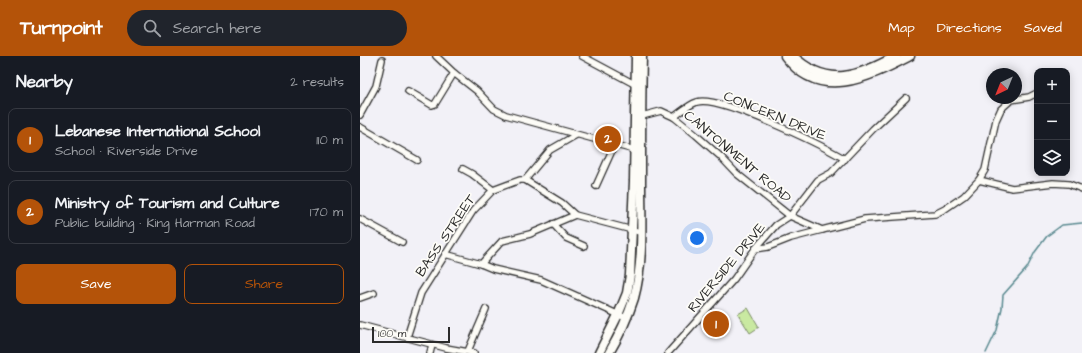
<!DOCTYPE html>
<html lang="en">
<head>
<meta charset="utf-8">
<style>
  :root { --surface:#171b24; --page:#20242c; --text:#f1f3f6; --muted:#9ea1a6; --line:#363941; --accent:#b45309 }
  body { margin:0; font-family:"Architects Daughter",sans-serif; background:var(--page); color:var(--text) }
  .controls { position:absolute; right:12px; top:12px; display:grid; overflow:hidden; border-radius:8px; box-shadow:0 2px 10px #0003 }
  .controls button { width:36px; height:36px; display:grid; place-items:center; padding:0; border:0; border-bottom:1px solid var(--line); background:var(--surface); color:var(--text); font:20px sans-serif }
  .compass { position:absolute; left:626px; top:12px; width:36px; height:36px; border-radius:50%; background:var(--surface); box-shadow:0 2px 10px #0003; rotate:223deg }
  .scale { position:absolute; left:12px; bottom:10px; width:78px; box-sizing:border-box; padding-left:4px; border:2px solid #2b2b2b; border-top:0; font-size:11px; line-height:14px; white-space:nowrap; color:#2b2b2b; -webkit-text-stroke:3px #fdfcf7; paint-order:stroke }
  .you { position:absolute; left:337px; top:182px; width:14px; height:14px; margin:-10px; border:3px solid #fff; border-radius:50%; background:#1a73e8; box-shadow:0 0 0 6px #1a73e833 }
  .badge { display:grid; place-items:center; width:26px; height:26px; border-radius:50%; background:var(--accent); color:#fff; font-size:13px; font-weight:700 }
  .pin { position:absolute; translate:-50% -50%; border:2px solid #fff; box-shadow:0 1px 4px #0006 }
  .list { margin:0; padding:0; list-style:none }
  h2 { display:flex; justify-content:space-between; align-items:center; height:52px; margin:0; padding:0 16px; font-size:17px }
  h2 small { font-size:13px; font-weight:400; color:var(--muted) }
  .list li { display:grid; grid-template-columns:26px 1fr auto; gap:12px; align-items:center; box-sizing:border-box; height:64px; margin:0 8px 8px; padding:0 8px; border:1px solid var(--line); border-radius:8px }
  .list b { display:block; font-size:15px; white-space:nowrap }
  .list p { margin:0; font-size:13px; white-space:nowrap; color:var(--muted) }
  .list em { font-size:13px; font-style:normal; color:var(--muted) }
  .actions { display:flex; gap:8px; padding:12px 16px }
  .actions a { flex:1; padding:9px 0; border:1px solid var(--accent); border-radius:8px; text-align:center; font-size:14px; color:var(--accent) }
  .actions .main { background:var(--accent); color:#fff }
  .icon { flex:none; width:22px; height:22px; fill:none; stroke:currentColor; stroke-width:2; stroke-linecap:round; stroke-linejoin:round }
  .map { position:relative; flex:none; width:722px; height:297px; overflow:hidden }
  header { display:flex; align-items:center; gap:24px; box-sizing:border-box; height:56px; padding:0 20px; background:var(--accent); color:#fff }
  header strong { font-size:19px }
  nav { display:flex; gap:22px; margin-inline-start:auto; font-size:14px }
  .search { width:280px; height:36px; background:var(--page); display:flex; align-items:center; gap:10px; box-sizing:border-box; padding:0 14px; border-radius:22px; color:var(--muted); font-size:15px }
  main { display:flex }
  aside { flex:1; background:var(--surface) }
  .map>svg:first-child { display:block }
  .green { fill:#c9e9a1; stroke:#7a8a66 }
  .lines { fill:none; stroke-linecap:round; stroke-linejoin:round }
  .stream { stroke:#59898f; stroke-width:1.5 }
  .street-casing { stroke:#2b2b2b; stroke-width:8 }
  .secondary-casing { stroke:#2b2b2b; stroke-width:11 }
  .street { stroke:#fdfcf7; stroke-width:5.5 }
  .secondary { stroke:#fdfcf7; stroke-width:8 }
  .labels { text-anchor:middle; stroke-width:3.5; stroke-linejoin:round; paint-order:stroke }
  .street-label { font-size:14px; fill:#2b2b2b; stroke:#fdfcf7 }
</style>
</head>
<body>
<header>
<strong>Turnpoint</strong>
<div class="search"><svg class="icon" aria-label="search" viewBox="0 0 24 24"><circle cx="10" cy="10" r="6"/><path d="M15 15l6 6"/></svg>Search here</div>
<nav><a>Map</a><a>Directions</a><a>Saved</a></nav>
</header>
<main>
<aside>
<h2>Nearby<small>2 results</small></h2>
<ul class="list">
<li><span class="badge">1</span><div><b>Lebanese International School</b><p>School · Riverside Drive</p></div><em>110 m</em></li>
<li><span class="badge">2</span><div><b>Ministry of Tourism and Culture</b><p>Public building · King Harman Road</p></div><em>170 m</em></li>
</ul>
<div class="actions"><a class="main">Save</a><a>Share</a></div>
</aside>
<div class="map">
<svg width="722" height="297" viewBox="0 0 722 297">
  <rect width="100%" height="100%" fill="#f2f1f7"/>
  <filter id="ink" filterUnits="userSpaceOnUse"><feTurbulence type="fractalNoise" baseFrequency=".025" numOctaves="2"/><feDisplacementMap in="SourceGraphic" scale="8" xChannelSelector="R" yChannelSelector="G"/><feConvolveMatrix kernelMatrix="1 2 1 2 8 2 1 2 1" color-interpolation-filters="sRGB"/></filter>
  <g filter="url(#ink)">
    <polygon class="green" points="388,252 399,271 390,277 378,258"/>
    <g class="lines">
      <polyline class="stream" points="626,297 637,274 642,252 643,239 667,212 675,196 687,180 702,169 722,167"/>
      <defs>
        <g id="street">
          <polyline points="76,0 94,17 117,35 134,53 146,59 278,95"/>
          <polyline points="222,0 278,30"/>
          <polyline points="48,35 72,49 75,48 94,17"/>
          <polyline points="0,59 16,30 22,4"/>
          <polyline points="278,61 301,55 314,61 336,79 361,101 376,117 430,160 462,174 505,163 575,158 585,153 604,140 619,124 625,114 636,64 641,53 651,44 669,41 677,37"/>
          <path d="M314 61C321 56 328 49 337 46 360 39 461 89 485 103"/>
          <polyline points="0,71 57,104"/>
          <polyline points="103,113 112,118 133,134"/>
          <polyline points="165,124 190,94 216,79"/>
          <polyline points="619,124 652,132 693,127 709,128 722,133"/>
          <polyline points="236,130 254,90"/>
          <polyline points="0,163 42,186"/>
          <polyline points="193,168 206,182 224,190"/>
          <polyline points="395,193 408,191 431,182 462,174"/>
          <polyline points="85,198 121,208 133,213 181,224 266,262"/>
          <polyline points="121,208 142,185 170,178 215,159"/>
          <polyline points="0,242 14,237"/>
          <polyline points="0,269 86,292 114,297"/>
          <polyline points="47,281 61,237 113,155 133,134 160,124 165,124 202,147 215,159 280,176"/>
          <polyline points="108,295 126,253"/>
          <polyline points="70,297 72,289"/>
          <polyline points="308,297 374,223 395,193 416,169 430,160 458,124 471,117 513,73 546,42"/>
        </g>
        <g id="secondary">
          <path d="M425 0C460 47 509 21 550 0"/>
          <path d="M433 0C468 33 499 20 536 0"/>
          <polyline points="239,297 258,259 267,237 270,219 274,125 276,0"/>
          <path d="M249 297C259 280 268 261 274 242 284 206 281 164 281 127 281 85 281 42 282 0"/>
        </g>
      </defs>
      <use href="#street" class="street-casing"/>
      <use href="#secondary" class="secondary-casing"/>
      <use href="#street" class="street"/>
      <use href="#secondary" class="secondary"/>
    </g>
  </g>
  <g class="labels">
    <g class="street-label">
      <text transform="translate(415 59) rotate(22)" y="5">CONCERN DRIVE</text>
      <text transform="translate(378 100) rotate(40)" y="5">CANTONMENT ROAD</text>
      <text transform="translate(85 179) rotate(-56)" y="5">BASS STREET</text>
      <text transform="translate(366 211) rotate(-50)" y="5">RIVERSIDE DRIVE</text>
    </g>
  </g>
</svg>
<div class="controls">
<button>+</button>
<button>−</button>
<button><svg class="icon" aria-label="layers" viewBox="0 0 24 24"><path d="M12 4l9 5-9 5-9-5zM3 14l9 5 9-5"/></svg></button>
</div>
<svg class="compass" viewBox="-18 -18 36 36"><path d="M0-13l5 13h-10z" fill="#e53935"/><path d="M0 13l5-13h-10z" fill="#9ea1a6"/></svg>
<div class="scale">100 m</div>
<div class="you"></div>
<div class="pin badge" style="left:356px;top:268px">1</div>
<div class="pin badge" style="left:248px;top:83px">2</div>
</div>
</main>
</body>
</html>
